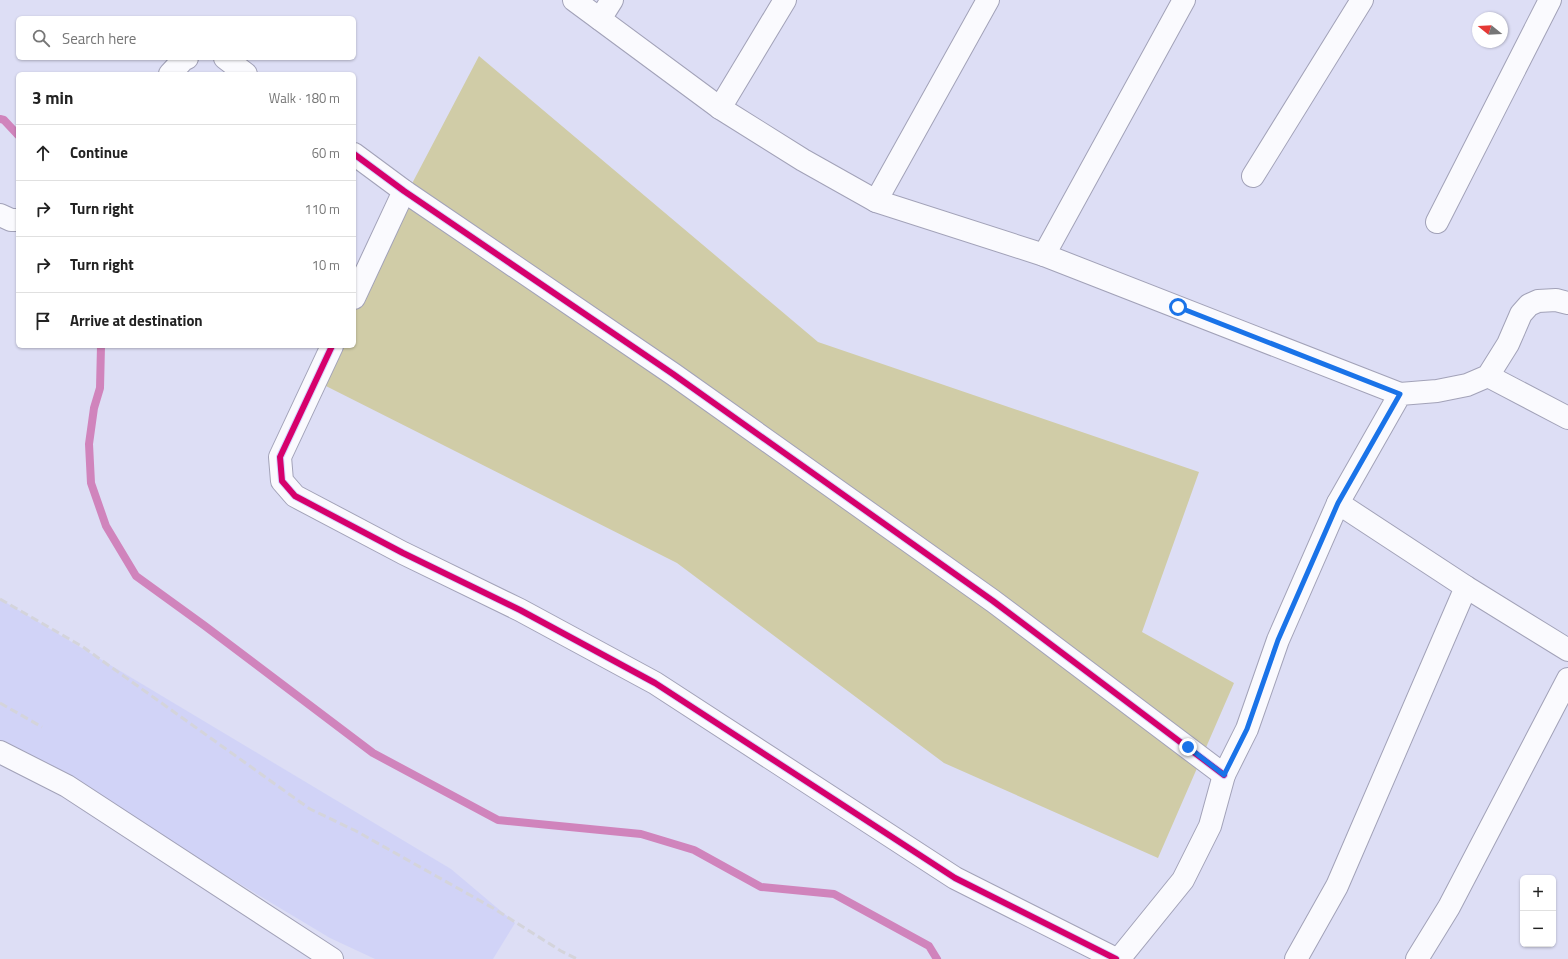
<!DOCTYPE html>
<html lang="en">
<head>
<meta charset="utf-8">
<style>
  :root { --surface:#fff; --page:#f2f2f2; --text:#222; --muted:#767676; --line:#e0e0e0 }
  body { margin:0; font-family:"Titillium Web",sans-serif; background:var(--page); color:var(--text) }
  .controls { position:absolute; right:12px; bottom:12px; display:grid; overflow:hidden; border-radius:6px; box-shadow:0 1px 3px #0004 }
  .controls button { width:36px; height:36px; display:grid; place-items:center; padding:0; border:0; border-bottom:1px solid var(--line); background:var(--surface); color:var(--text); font:20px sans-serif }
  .compass { position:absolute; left:1472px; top:12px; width:36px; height:36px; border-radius:50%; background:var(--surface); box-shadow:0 1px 3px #0004; rotate:288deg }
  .stop { position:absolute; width:12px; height:12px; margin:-9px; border:3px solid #1a73e8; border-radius:50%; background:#fff }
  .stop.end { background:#1a73e8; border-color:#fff; box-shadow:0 1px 4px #0008 }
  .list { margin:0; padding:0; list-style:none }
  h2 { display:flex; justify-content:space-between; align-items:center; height:52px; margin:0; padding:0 16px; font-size:17px }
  h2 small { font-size:13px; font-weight:400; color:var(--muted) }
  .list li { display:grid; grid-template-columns:26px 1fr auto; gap:12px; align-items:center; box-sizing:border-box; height:56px; padding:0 16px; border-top:1px solid var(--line) }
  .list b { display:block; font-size:15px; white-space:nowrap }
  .list em { font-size:13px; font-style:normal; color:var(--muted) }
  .icon { flex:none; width:22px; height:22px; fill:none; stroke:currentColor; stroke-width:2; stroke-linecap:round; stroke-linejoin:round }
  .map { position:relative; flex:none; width:1568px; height:959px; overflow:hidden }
  .search { position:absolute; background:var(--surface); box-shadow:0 1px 3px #0004; left:16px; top:16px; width:340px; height:44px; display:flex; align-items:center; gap:10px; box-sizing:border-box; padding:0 14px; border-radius:6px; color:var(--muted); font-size:15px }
  .panel { position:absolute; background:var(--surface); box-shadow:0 1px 3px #0004; left:16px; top:72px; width:340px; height:276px; border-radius:6px }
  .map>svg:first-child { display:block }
  .built { fill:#d1d3f7 }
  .green { fill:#d0cca7 }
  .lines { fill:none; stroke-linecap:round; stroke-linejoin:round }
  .stream { stroke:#d084bc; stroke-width:8 }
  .minor-casing { stroke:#a2a2b8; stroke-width:24 }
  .minor { stroke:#fafafe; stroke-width:22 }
  .rail { stroke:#d4d4db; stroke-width:3; stroke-dasharray:8 4; stroke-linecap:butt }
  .cycleway-casing { stroke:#d3d5ff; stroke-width:8 }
  .cycleway { stroke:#d6006c; stroke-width:6 }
  .route { stroke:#1a73e8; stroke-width:5 }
</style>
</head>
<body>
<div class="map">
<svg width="1568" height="959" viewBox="0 0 1568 959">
  <rect width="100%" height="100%" fill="#dddef5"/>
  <polygon class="built" points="0,599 451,869 515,923 493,959 375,959 330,938 0,740"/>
  <polygon class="green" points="479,56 818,342 1199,472 1142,632 1234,683 1158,858 944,763 677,563 310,378 327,346 354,346 354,294"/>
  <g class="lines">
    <g class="stream">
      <polyline points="0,119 4,120 18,135"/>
      <polyline points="101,346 100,388 94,408 89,444 91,483 106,526 136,576 205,626 373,753 498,820 641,834 694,850 761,887 834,894 929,946 937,959"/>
    </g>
    <defs>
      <g id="minor">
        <polyline points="574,0 720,108 803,160 876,201 1044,255 1400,394"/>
        <polyline points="600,19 612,0"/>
        <polyline points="225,58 246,74"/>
        <polyline points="170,74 183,60 187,58"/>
        <polyline points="720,108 785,0"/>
        <polyline points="354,154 404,191 673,374 993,601 1224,775"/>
        <polyline points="1253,176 1362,0"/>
        <polyline points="876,201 988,0"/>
        <polyline points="0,215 11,220 18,220"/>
        <polyline points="1437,222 1550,0"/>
        <polyline points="1044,255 1184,0"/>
        <polyline points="354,298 404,191"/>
        <polyline points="332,346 280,457 282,481 295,496 403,553 520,610 655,683 955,878 1116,959"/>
        <polyline points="1488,376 1568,418"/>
        <polyline points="1338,503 1466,587 1568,650"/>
        <polyline points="0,752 67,786 332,959"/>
        <polyline points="1119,959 1183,880 1210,826 1224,775 1247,729 1278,640 1338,503 1400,394 1437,391 1467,385 1488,376 1508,344 1521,314 1529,305 1538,301 1556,300 1568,303"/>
        <polyline points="1296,959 1337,886 1466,587"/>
        <polyline points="1417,959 1449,907 1568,679"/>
      </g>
    </defs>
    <use href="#minor" class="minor-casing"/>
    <use href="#minor" class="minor"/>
    <g class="rail">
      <polyline points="0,599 83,647 310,809 356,831 493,908 561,951 577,959"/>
      <polyline points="0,703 42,727"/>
    </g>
    <defs>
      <g id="cycleway">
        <polyline points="354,154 404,191 673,374 993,601 1224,775"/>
        <polyline points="332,346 280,457 282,481 295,496 403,553 520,610 655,683 955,878 1116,959"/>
      </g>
    </defs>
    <use href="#cycleway" class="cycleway-casing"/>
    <use href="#cycleway" class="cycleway"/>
  </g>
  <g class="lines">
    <polyline class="route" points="1178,307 1400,394 1338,503 1278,640 1247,729 1224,775 1188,747"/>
  </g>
</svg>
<div class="controls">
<button>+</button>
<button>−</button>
</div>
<svg class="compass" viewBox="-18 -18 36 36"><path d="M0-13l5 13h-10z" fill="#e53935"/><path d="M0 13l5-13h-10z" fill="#767676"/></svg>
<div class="stop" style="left:1178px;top:307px"></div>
<div class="stop end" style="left:1188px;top:747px"></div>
<div class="search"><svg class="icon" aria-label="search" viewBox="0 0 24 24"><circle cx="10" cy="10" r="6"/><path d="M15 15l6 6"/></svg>Search here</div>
<section class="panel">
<h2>3 min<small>Walk · 180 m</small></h2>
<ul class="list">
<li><svg class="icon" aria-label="ahead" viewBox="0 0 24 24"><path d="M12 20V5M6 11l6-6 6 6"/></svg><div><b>Continue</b></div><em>60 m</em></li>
<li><svg class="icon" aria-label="right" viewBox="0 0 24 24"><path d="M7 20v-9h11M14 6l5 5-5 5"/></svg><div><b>Turn right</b></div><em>110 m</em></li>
<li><svg class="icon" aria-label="right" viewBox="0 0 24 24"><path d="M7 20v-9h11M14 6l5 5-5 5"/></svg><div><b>Turn right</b></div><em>10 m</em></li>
<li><svg class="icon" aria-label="arrive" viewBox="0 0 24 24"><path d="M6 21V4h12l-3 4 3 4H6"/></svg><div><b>Arrive at destination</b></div></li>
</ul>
</section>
</div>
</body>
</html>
